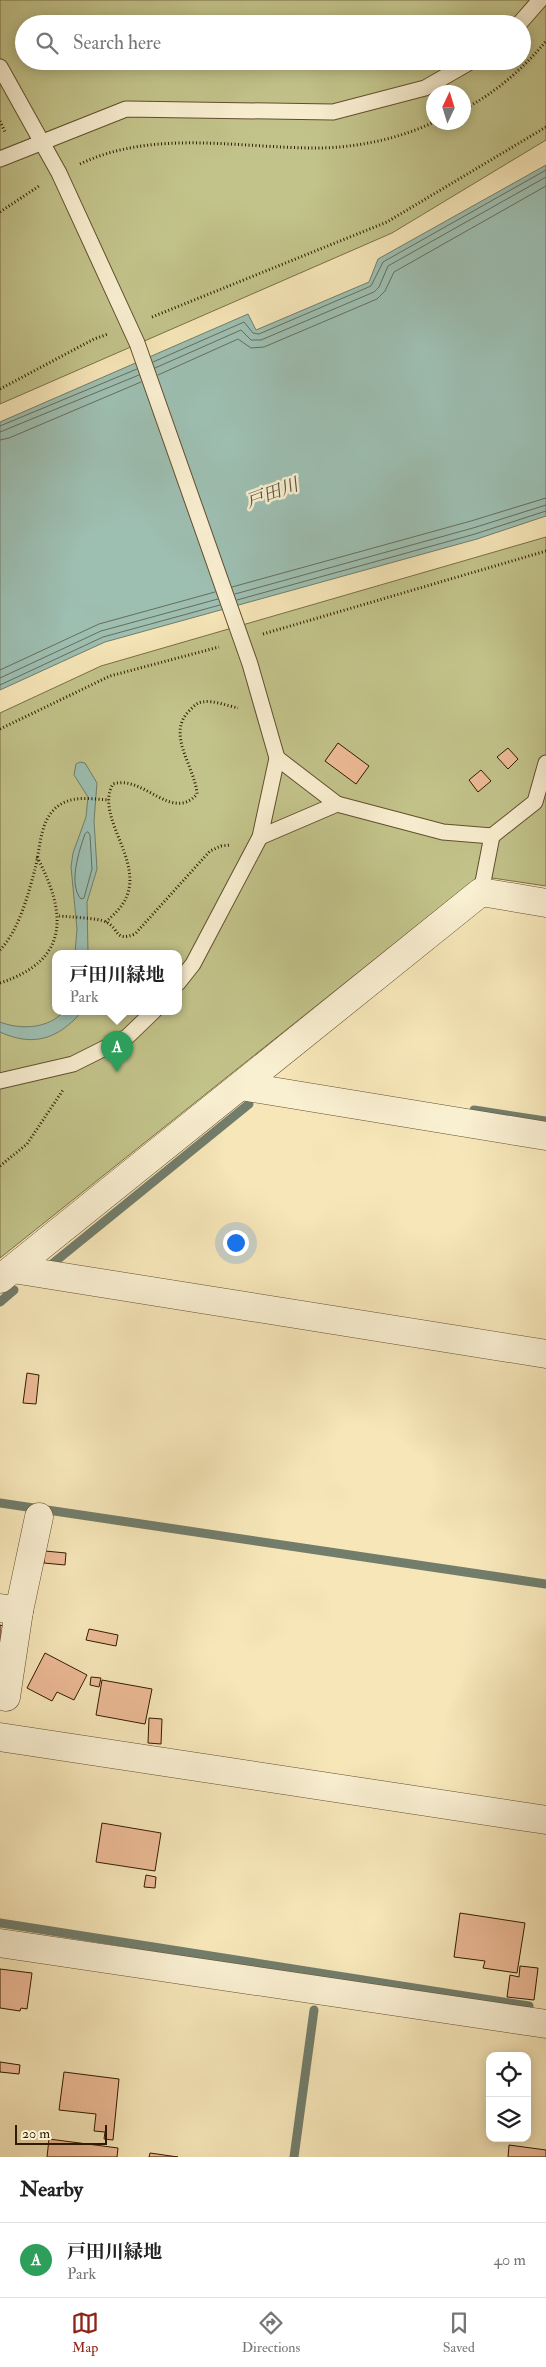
<!DOCTYPE html>
<html lang="en">
<head>
<meta charset="utf-8">
<style>
  :root { --surface:#fff; --page:#f2f2f2; --text:#222; --muted:#767676; --line:#e0e0e0; --accent:#8f2418 }
  body { margin:0; font-family:"IM FELL Double Pica","Noto Serif JP",serif; background:var(--page); color:var(--text) }
  .controls { position:absolute; right:15px; bottom:15px; display:grid; overflow:hidden; border-radius:10px; box-shadow:0 2px 12px #0003 }
  .controls button { width:45px; height:45px; display:grid; place-items:center; padding:0; border:0; border-bottom:1px solid var(--line); background:var(--surface); color:var(--text); font:25px sans-serif }
  .compass { position:absolute; left:426px; top:85px; width:45px; height:45px; border-radius:50%; background:var(--surface); box-shadow:0 2px 12px #0003; rotate:4deg }
  .scale { position:absolute; left:15px; bottom:12px; width:92px; box-sizing:border-box; padding-left:5px; border:2px solid #321b00; border-top:0; font-size:14px; line-height:18px; white-space:nowrap; color:#321b00; -webkit-text-stroke:4px #f9efd1; paint-order:stroke }
  .you { position:absolute; left:235px; top:1242px; width:18px; height:18px; margin:-12px; border:4px solid #fff; border-radius:50%; background:#1a73e8; box-shadow:0 0 0 8px #1a73e833 }
  .badge { display:grid; place-items:center; width:32px; height:32px; border-radius:50%; background:var(--accent); color:#fff; font-size:16px; font-weight:700 }
  .pin { position:absolute; translate:-50% -41px; filter:drop-shadow(0 1px 2px #0008) }
  .pin::after { content:''; position:absolute; top:26px; width:18px; height:15px; background:inherit; clip-path:polygon(0 0,100% 0,50% 100%) }
  .popup { position:absolute; left:52px; top:950px; width:130px; height:65px; box-sizing:border-box; display:grid; place-content:center; border-radius:10px; background:var(--surface); filter:drop-shadow(0 1px 4px #0005); font-size:16px; white-space:nowrap; color:var(--muted) }
  .popup b { font-size:19px; color:var(--text) }
  .popup::after { content:''; position:absolute; left:50%; top:100%; margin-left:-10px; border:10px solid transparent; border-top-color:var(--surface) }
  .list { margin:0; padding:0; list-style:none }
  h2 { display:flex; justify-content:space-between; align-items:center; height:65px; margin:0; padding:0 20px; font-size:21px }
  h2 small { font-size:16px; font-weight:400; color:var(--muted) }
  .list li { display:grid; grid-template-columns:32px 1fr auto; gap:15px; align-items:center; box-sizing:border-box; height:75px; padding:0 20px; border-top:1px solid var(--line) }
  .list b { display:block; font-size:19px; white-space:nowrap }
  .list p { margin:0; font-size:16px; white-space:nowrap; color:var(--muted) }
  .list em { font-size:16px; font-style:normal; color:var(--muted) }
  .icon { flex:none; width:28px; height:28px; fill:none; stroke:currentColor; stroke-width:2; stroke-linecap:round; stroke-linejoin:round }
  .map { position:relative; flex:none; width:546px; height:2157px; overflow:hidden }
  .search { position:absolute; background:var(--surface); box-shadow:0 2px 12px #0003; left:15px; right:15px; top:15px; height:55px; display:flex; align-items:center; gap:12px; box-sizing:border-box; padding:0 18px; border-radius:28px; color:var(--muted); font-size:19px }
  .sheet { height:140px; background:var(--surface) }
  nav { display:flex; justify-content:space-around; align-items:center; box-sizing:border-box; height:70px; border-top:1px solid var(--line); background:var(--surface); font-size:14px; color:var(--muted) }
  nav a { display:grid; justify-items:center; gap:2px }
  nav .on { color:var(--accent) }
  .map>svg:first-child { display:block }
  .green { fill:#c2c38a; stroke:#7a6f45; fill-rule:evenodd }
  .water { fill:#9dbfb2; stroke:#727d6b }
  .lines { fill:none; stroke-linecap:round; stroke-linejoin:round }
  .shore { stroke:#686d59; stroke-width:1 }
  .stream { stroke:#727d6b; stroke-width:9 }
  .building { fill:#edbb97; stroke:#321b00 }
  .service-casing { stroke:#634e2e; stroke-width:17 }
  .minor-casing { stroke:#634e2e; stroke-width:29 }
  .path { stroke:#321b00; stroke-width:3; stroke-dasharray:1 2.5; stroke-linecap:butt }
  .service { stroke:#f9efd1; stroke-width:15 }
  .minor { stroke:#f9efd1; stroke-width:28 }
  .labels { text-anchor:middle; stroke-width:5; stroke-linejoin:round; paint-order:stroke }
  .water-label { font-size:18px; font-style:italic; fill:#57543e; stroke:#f9efd1 }
</style>
</head>
<body>
<div class="map">
<svg width="546" height="2157" viewBox="0 0 546 2157">
  <rect width="100%" height="100%" fill="#f6e6b8"/>
  <filter id="stains"><feTurbulence type="fractalNoise" baseFrequency=".004" numOctaves="4"/><feColorMatrix values="0 0 0 0 .2 0 0 0 0 .09 0 0 0 0 .02 0 0 0 .5 -.17"/></filter>
  <radialGradient id="worn" r=".72"><stop offset=".6" stop-color="#630" stop-opacity="0"/><stop offset="1" stop-color="#630" stop-opacity=".3"/></radialGradient>
  <g class="green">
    <path d="M0 0H546V140L392 233 0 404ZM24 24H522V61H24ZM434 92H464V122H434Z"/>
    <path d="M546 537V886L479 876 0 1258V713L101 666ZM56 953H178V1011H56Z"/>
  </g>
  <g class="water">
    <polygon points="546,165 546,516 477,539 105,642 0,690 0,422 248,314 256,330 369,282 378,259"/>
    <polygon points="80,762 85,763 97,783 94,821 97,869 87,902 88,953 75,953 77,929 71,867 73,853 86,817 88,797 74,775 76,764"/>
    <path d="M64 1011H81C78 1017 73 1021 67 1026 46 1043 24 1043 0 1032V1022C20 1030 49 1029 64 1011Z"/>
  </g>
  <g class="lines">
    <g class="shore">
      <polyline points="153,362 244,322 253,333 259,334 371,286 383,262 546,170"/>
      <polyline points="155,368 241,330 251,340 261,340 374,292 379,287 388,266 546,177"/>
      <polyline points="158,375 238,339 251,348 264,347 377,299 385,291 394,272 546,186"/>
      <polyline points="0,426 137,369"/>
      <polyline points="0,432 139,375"/>
      <polyline points="0,440 9,438 141,382"/>
      <polyline points="232,587 471,521 546,498"/>
      <polyline points="235,594 473,528 546,505"/>
      <polyline points="237,600 475,534 546,511"/>
      <polyline points="0,670 99,624 215,592"/>
      <polyline points="0,678 101,631 218,599"/>
      <polyline points="0,685 103,637 220,605"/>
      <path d="M88 832 90 835 92 869 84 898 81 899C68 884 79 851 85 834Z"/>
    </g>
    <g class="stream">
      <polyline points="474,1110 546,1121"/>
      <polyline points="52,1264 249,1104"/>
      <polyline points="0,1302 14,1290"/>
      <polyline points="0,1503 546,1584"/>
      <polyline points="0,1923 529,2006"/>
      <polyline points="294,2157 314,2010"/>
    </g>
  </g>
  <g class="building">
    <polygon points="338,743 369,766 356,784 325,761"/>
    <polygon points="508,748 518,759 508,769 497,757"/>
    <polygon points="481,770 491,781 478,792 469,780"/>
    <polygon points="27,1373 39,1375 36,1404 23,1403"/>
    <polygon points="45,1551 66,1553 65,1565 44,1563"/>
    <polygon points="0,1625 3,1626 1,1641 0,1641"/>
    <polygon points="89,1629 118,1635 116,1646 86,1640"/>
    <polygon points="45,1653 87,1675 74,1700 57,1692 52,1701 27,1688"/>
    <polygon points="91,1677 101,1678 99,1687 90,1685"/>
    <polygon points="102,1680 152,1689 145,1724 96,1715"/>
    <polygon points="149,1718 162,1719 161,1744 148,1743"/>
    <polygon points="102,1823 161,1833 155,1871 96,1862"/>
    <polygon points="146,1875 156,1877 155,1888 144,1887"/>
    <polygon points="460,1913 525,1923 517,1973 483,1968 485,1961 454,1957"/>
    <polygon points="520,1966 538,1968 534,2000 507,1997 510,1975 519,1977"/>
    <polygon points="0,1969 32,1973 27,2009 21,2008 20,2011 0,2008"/>
    <polygon points="0,2062 20,2065 19,2074 0,2072"/>
    <polygon points="64,2072 119,2079 113,2140 104,2139 105,2132 94,2131 96,2114 59,2110"/>
    <polygon points="49,2139 118,2148 117,2157 47,2157"/>
    <polygon points="509,2145 546,2150 546,2157 508,2157"/>
    <polygon points="150,2153 178,2157 149,2157"/>
  </g>
  <g class="lines">
    <defs>
      <g id="service">
        <polyline points="519,24 540,0"/>
        <polyline points="0,67 59,173 137,343 250,664 277,758"/>
        <polyline points="0,159 126,109 333,112 425,88 472,61"/>
        <polyline points="260,837 337,804"/>
        <polyline points="481,892 492,836 535,802 546,763"/>
        <polyline points="178,983 193,964 260,837 277,758 337,804 443,832 492,836"/>
        <polyline points="0,1081 73,1064 127,1037 154,1011"/>
      </g>
      <g id="minor">
        <polyline points="241,1086 546,1136"/>
        <polyline points="13,1269 546,1354"/>
        <polyline points="0,1279 481,892 546,903"/>
        <polyline points="0,1608 19,1611 6,1697"/>
        <polyline points="19,1611 39,1517"/>
        <polyline points="0,1737 546,1820"/>
        <polyline points="0,1943 546,2024"/>
      </g>
    </defs>
    <use href="#service" class="service-casing"/>
    <use href="#minor" class="minor-casing"/>
    <g class="path">
      <path d="M464 109C494 94 525 67 546 41"/>
      <polyline points="0,121 5,132"/>
      <path d="M80 164C153 129 238 148 316 148 355 148 399 139 434 122"/>
      <polyline points="0,212 39,186"/>
      <polyline points="152,317 387,222 546,127"/>
      <polyline points="0,389 94,339 108,334"/>
      <polyline points="263,634 546,551"/>
      <polyline points="0,729 110,676 219,647"/>
      <path d="M59 916C69 917 99 918 106 922 120 929 114 942 135 934L210 851 221 846 230 845"/>
      <path d="M106 922C111 917 118 911 122 905 150 865 93 818 113 784 143 774 172 823 197 794 195 766 165 734 190 710 194 706 198 702 203 702 213 700 228 706 238 708"/>
      <path d="M0 950C19 930 28 895 35 869 41 847 39 815 63 803 76 796 94 799 109 800"/>
      <path d="M0 983C70 960 67 914 37 857"/>
      <polyline points="0,1166 27,1144 63,1090"/>
    </g>
    <use href="#service" class="service"/>
    <use href="#minor" class="minor"/>
  </g>
  <g class="labels">
    <g class="water-label">
      <text transform="translate(272 493) rotate(-20)" y="6">戸田川</text>
    </g>
  </g>
  <rect width="100%" height="100%" filter="url(#stains)"/>
  <rect width="100%" height="100%" fill="url(#worn)"/>
</svg>
<div class="controls">
<button><svg class="icon" aria-label="locate" viewBox="0 0 24 24"><circle cx="12" cy="12" r="6"/><path d="M12 2v4M12 18v4M2 12h4M18 12h4"/></svg></button>
<button><svg class="icon" aria-label="layers" viewBox="0 0 24 24"><path d="M12 4l9 5-9 5-9-5zM3 14l9 5 9-5"/></svg></button>
</div>
<svg class="compass" viewBox="-18 -18 36 36"><path d="M0-13l5 13h-10z" fill="#e53935"/><path d="M0 13l5-13h-10z" fill="#767676"/></svg>
<div class="scale">20 m</div>
<div class="you"></div>
<div class="pin badge" style="left:117px;top:1072px;background:#2e9e5b">A</div>
<div class="popup"><b>戸田川緑地</b>Park</div>
<div class="search"><svg class="icon" aria-label="search" viewBox="0 0 24 24"><circle cx="10" cy="10" r="6"/><path d="M15 15l6 6"/></svg>Search here</div>
</div>
<section class="sheet">
<h2>Nearby<small></small></h2>
<ul class="list">
<li><span class="badge" style="background:#2e9e5b">A</span><div><b>戸田川緑地</b><p>Park</p></div><em>40 m</em></li>
</ul>
</section>
<nav>
<a class="on"><svg class="icon" aria-label="map" viewBox="0 0 24 24"><path d="M3 6l6-2 6 2 6-2v14l-6 2-6-2-6 2zM9 4v14M15 6v14"/></svg>Map</a>
<a><svg class="icon" aria-label="directions" viewBox="0 0 24 24"><path d="M12 3l9 9-9 9-9-9zM9 14v-3h6M13 9l2 2-2 2"/></svg>Directions</a>
<a><svg class="icon" aria-label="saved" viewBox="0 0 24 24"><path d="M7 4h10v16l-5-4-5 4z"/></svg>Saved</a>
</nav>
</body>
</html>
